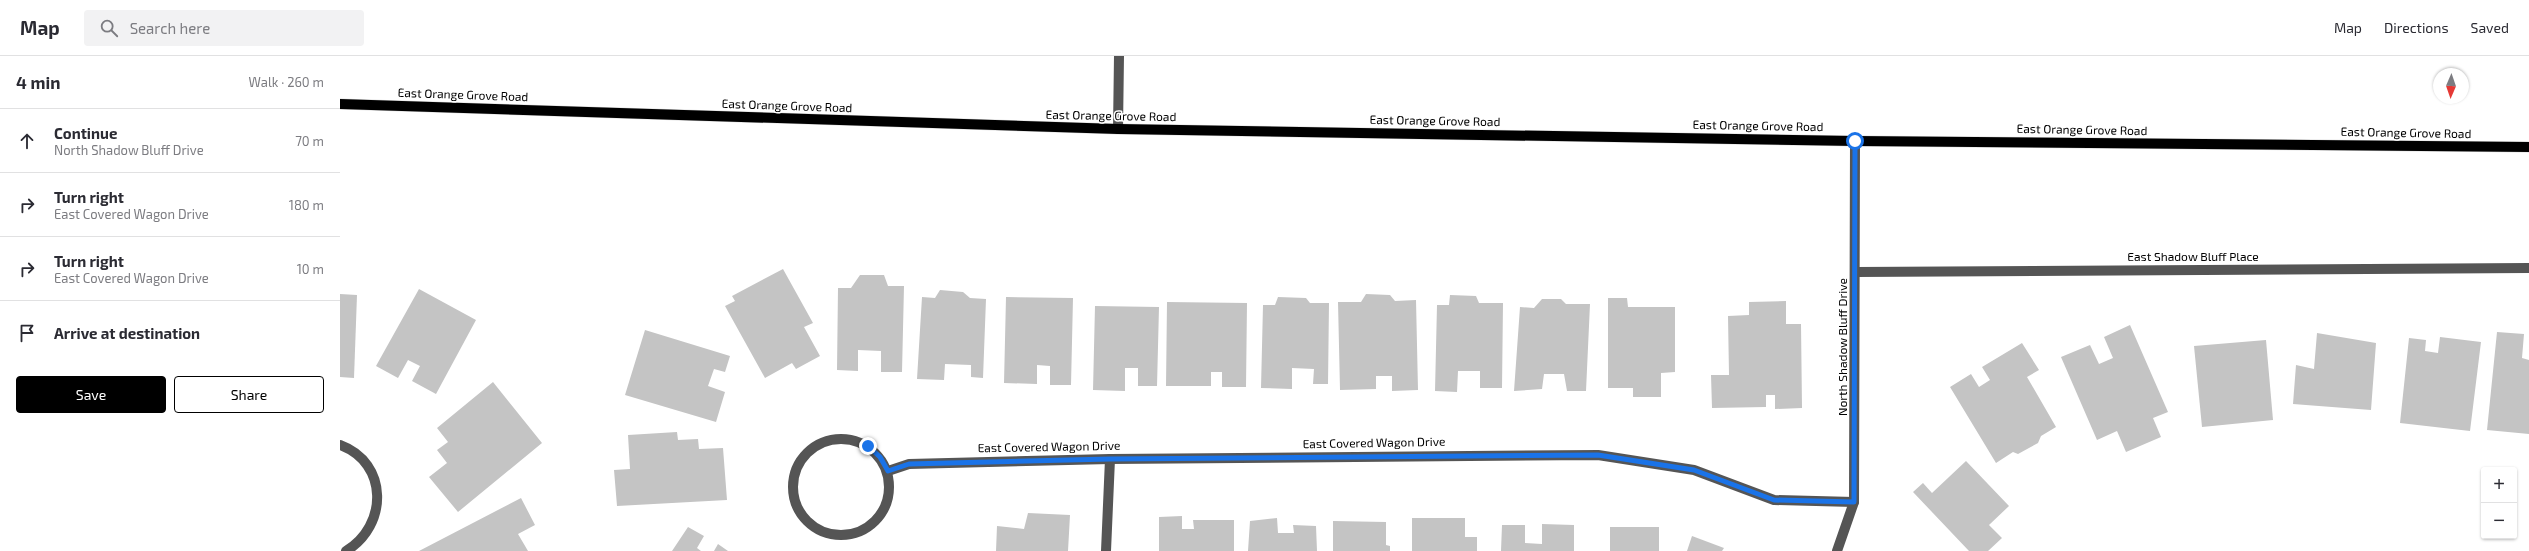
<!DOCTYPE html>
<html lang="en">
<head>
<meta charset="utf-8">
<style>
  :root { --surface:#fff; --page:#f2f2f3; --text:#2b2b33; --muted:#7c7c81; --line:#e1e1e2; --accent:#000 }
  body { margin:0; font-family:"Exo 2",sans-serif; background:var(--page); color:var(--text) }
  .controls { position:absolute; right:12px; bottom:12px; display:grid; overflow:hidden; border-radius:4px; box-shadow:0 1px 3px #0004 }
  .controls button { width:36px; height:36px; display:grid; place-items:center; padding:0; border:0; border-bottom:1px solid var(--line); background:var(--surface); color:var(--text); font:20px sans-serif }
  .compass { position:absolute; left:2093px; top:12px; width:36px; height:36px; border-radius:50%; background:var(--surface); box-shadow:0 1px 3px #0004; rotate:182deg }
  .stop { position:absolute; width:12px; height:12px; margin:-9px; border:3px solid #1a73e8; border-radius:50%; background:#fff }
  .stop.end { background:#1a73e8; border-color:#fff; box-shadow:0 1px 4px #0008 }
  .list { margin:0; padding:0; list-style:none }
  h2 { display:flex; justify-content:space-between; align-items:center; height:52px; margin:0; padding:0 16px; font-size:17px }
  h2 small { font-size:13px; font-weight:400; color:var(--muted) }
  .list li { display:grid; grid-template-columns:26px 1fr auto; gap:12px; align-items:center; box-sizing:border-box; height:64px; padding:0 16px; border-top:1px solid var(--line) }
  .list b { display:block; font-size:15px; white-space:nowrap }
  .list p { margin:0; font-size:13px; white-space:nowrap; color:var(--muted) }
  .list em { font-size:13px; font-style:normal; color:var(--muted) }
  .actions { display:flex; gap:8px; padding:12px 16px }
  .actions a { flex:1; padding:9px 0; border:1px solid var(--accent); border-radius:4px; text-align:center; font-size:14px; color:var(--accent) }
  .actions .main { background:var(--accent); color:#fff }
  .icon { flex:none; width:22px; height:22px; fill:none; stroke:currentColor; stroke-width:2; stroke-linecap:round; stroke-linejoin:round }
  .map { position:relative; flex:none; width:2189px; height:495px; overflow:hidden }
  header { display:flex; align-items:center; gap:24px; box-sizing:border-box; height:56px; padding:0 20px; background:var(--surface); border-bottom:1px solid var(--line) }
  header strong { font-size:19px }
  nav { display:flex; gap:22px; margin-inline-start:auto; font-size:14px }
  .search { width:280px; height:36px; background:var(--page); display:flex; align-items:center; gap:10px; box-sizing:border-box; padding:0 14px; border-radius:4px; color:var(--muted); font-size:15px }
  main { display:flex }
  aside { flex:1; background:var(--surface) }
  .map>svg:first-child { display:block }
  .building { fill:#c4c4c4 }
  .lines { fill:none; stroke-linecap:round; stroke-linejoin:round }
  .major-casing { stroke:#dbdbdb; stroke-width:11 }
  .minor { stroke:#555; stroke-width:10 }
  .major { stroke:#000; stroke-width:10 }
  .route { stroke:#1a73e8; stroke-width:5 }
  .labels { text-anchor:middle; stroke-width:3; stroke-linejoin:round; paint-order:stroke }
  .street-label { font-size:12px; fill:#000; stroke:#fff }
</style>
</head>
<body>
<header>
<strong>Map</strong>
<div class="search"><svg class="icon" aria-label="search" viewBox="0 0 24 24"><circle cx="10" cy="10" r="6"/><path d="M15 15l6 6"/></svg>Search here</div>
<nav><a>Map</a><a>Directions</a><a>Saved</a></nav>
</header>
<main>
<aside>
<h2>4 min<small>Walk · 260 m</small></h2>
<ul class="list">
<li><svg class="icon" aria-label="ahead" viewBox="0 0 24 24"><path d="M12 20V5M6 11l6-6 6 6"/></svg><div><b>Continue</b><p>North Shadow Bluff Drive</p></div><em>70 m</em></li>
<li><svg class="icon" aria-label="right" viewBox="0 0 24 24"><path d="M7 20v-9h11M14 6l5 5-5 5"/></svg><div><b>Turn right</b><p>East Covered Wagon Drive</p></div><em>180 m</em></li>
<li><svg class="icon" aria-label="right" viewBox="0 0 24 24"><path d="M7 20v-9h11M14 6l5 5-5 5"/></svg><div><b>Turn right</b><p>East Covered Wagon Drive</p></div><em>10 m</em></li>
<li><svg class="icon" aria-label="arrive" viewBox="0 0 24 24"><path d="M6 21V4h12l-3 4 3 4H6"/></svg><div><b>Arrive at destination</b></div></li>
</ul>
<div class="actions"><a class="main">Save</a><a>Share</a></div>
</aside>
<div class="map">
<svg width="2189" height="495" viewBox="0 0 2189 495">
  <rect width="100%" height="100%" fill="#fff"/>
  <g class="building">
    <polygon points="443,213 473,267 464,271 480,300 456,313 452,307 425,322 385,250 395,245 392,240"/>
    <polygon points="520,219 544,219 548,230 564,230 562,316 541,316 541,295 518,294 518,315 497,314 498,232 511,232"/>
    <polygon points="79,233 136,264 96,338 72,325 80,310 68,304 58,322 36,310"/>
    <polygon points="600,234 623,236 630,242 646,243 643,322 631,321 631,309 605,308 604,324 577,323 582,241 595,242"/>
    <polygon points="0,238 17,239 14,322 0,321"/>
    <polygon points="1026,238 1050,239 1055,245 1076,244 1078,334 1052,335 1052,320 1036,320 1036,333 1000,334 998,246 1021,246"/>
    <polygon points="1110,239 1136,240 1139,247 1163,247 1162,332 1140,332 1140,315 1118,315 1117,336 1095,335 1097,249 1109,249"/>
    <polygon points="666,241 733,242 731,329 710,329 710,310 697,309 697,328 664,327"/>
    <polygon points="938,241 966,242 970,247 989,247 988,328 973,328 974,313 952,312 952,333 921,332 923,249 935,249"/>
    <polygon points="1268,242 1287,242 1288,251 1335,251 1335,316 1321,317 1321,341 1293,341 1293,332 1268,332"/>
    <polygon points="1202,243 1221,243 1226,248 1250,248 1246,335 1227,335 1224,318 1204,318 1202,333 1174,335 1180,251 1194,252"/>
    <polygon points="1446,245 1446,268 1461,268 1462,352 1435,353 1435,339 1426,339 1426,351 1372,352 1371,319 1389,319 1388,260 1409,259 1409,246"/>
    <polygon points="827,246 907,247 906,331 882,331 882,316 871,316 871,330 826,330"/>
    <polygon points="755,250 819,251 817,330 798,330 798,312 785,312 785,335 753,334"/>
    <polygon points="1790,269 1828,356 1813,362 1821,381 1786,396 1777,375 1757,384 1721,301 1750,289 1759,308 1773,302 1764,281"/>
    <polygon points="305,274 390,300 385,316 374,313 368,330 385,336 376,366 285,339"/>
    <polygon points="2157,276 2184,278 2182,302 2189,304 2189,378 2147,374"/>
    <polygon points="1977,277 2036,287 2031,354 1953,348 1956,309 1974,313"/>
    <polygon points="2100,281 2141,286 2130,375 2060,367 2069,282 2086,284 2085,295 2098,297"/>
    <polygon points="1926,284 1933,364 1862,371 1854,290"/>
    <polygon points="1682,287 1699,314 1687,321 1716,371 1701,380 1698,387 1678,398 1673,396 1656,407 1610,331 1631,318 1639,331 1650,324 1642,311"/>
    <polygon points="153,326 202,387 118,456 89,421 107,407 97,394 108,386 97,372"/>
    <polygon points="337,376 338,384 358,383 359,393 383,392 387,444 277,450 274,414 290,413 288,379"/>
    <polygon points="1626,405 1669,450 1649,469 1662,482 1648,495 1629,495 1573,436 1583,427 1592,437"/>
    <polygon points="181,442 195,469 178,478 188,495 79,495"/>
    <polygon points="688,457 730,459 728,495 656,495 657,470 684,473"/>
    <polygon points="842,460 842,473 854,473 853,464 894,464 894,495 819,495 819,461"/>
    <polygon points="937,462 938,477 954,477 953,469 976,470 977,495 908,495 910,465"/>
    <polygon points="1072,462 1125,462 1125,481 1137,481 1137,495 1072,495"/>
    <polygon points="993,465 1046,466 1046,489 1050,490 1050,495 993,495"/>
    <polygon points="1202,468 1234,469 1234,495 1161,495 1162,469 1185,469 1185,487 1202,488"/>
    <polygon points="348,471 364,480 357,492 361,495 332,495"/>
    <rect x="1270" y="471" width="49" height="24"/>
    <polygon points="1352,480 1384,492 1382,495 1347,495"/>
    <polygon points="378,488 388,495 374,495"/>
  </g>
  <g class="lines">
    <defs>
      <polyline id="major" points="0,48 778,73 1515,85 2189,91"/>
    </defs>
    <use href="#major" class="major-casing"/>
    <g class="minor">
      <polyline points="778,73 779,0"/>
      <polyline points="1516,216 2189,212"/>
      <circle cx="501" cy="431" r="48"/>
      <path d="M0 389C49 407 48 470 6 495"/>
      <polyline points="548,415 569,408 770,403 1258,399 1354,414 1434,444 1514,446"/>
      <polyline points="766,495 770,403"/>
      <polyline points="1497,495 1514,446 1515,85"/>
    </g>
    <use href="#major" class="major"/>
  </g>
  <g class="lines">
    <polyline class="route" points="528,390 540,401 548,415 569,408 770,403 1258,399 1354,414 1434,444 1514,446 1515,85"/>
  </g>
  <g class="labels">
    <g class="street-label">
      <text transform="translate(123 39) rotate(2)" y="4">East Orange Grove Road</text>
      <text transform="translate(447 50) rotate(2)" y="4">East Orange Grove Road</text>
      <text transform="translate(771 60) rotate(1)" y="4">East Orange Grove Road</text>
      <text transform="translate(1095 65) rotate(1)" y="4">East Orange Grove Road</text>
      <text transform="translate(1418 70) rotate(1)" y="4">East Orange Grove Road</text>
      <text transform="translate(1742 74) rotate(1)" y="4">East Orange Grove Road</text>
      <text transform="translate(2066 77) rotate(1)" y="4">East Orange Grove Road</text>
      <text x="1853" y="205">East Shadow Bluff Place</text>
      <text transform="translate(1503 291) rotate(-90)" y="4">North Shadow Bluff Drive</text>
      <text transform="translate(1034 387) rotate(-1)" y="4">East Covered Wagon Drive</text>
      <text transform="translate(709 391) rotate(-1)" y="4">East Covered Wagon Drive</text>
    </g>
  </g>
</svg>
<div class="controls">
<button>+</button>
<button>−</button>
</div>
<svg class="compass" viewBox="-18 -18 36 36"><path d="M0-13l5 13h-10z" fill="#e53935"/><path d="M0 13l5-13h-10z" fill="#7c7c81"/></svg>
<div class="stop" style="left:1515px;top:85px"></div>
<div class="stop end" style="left:528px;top:390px"></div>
</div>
</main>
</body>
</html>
